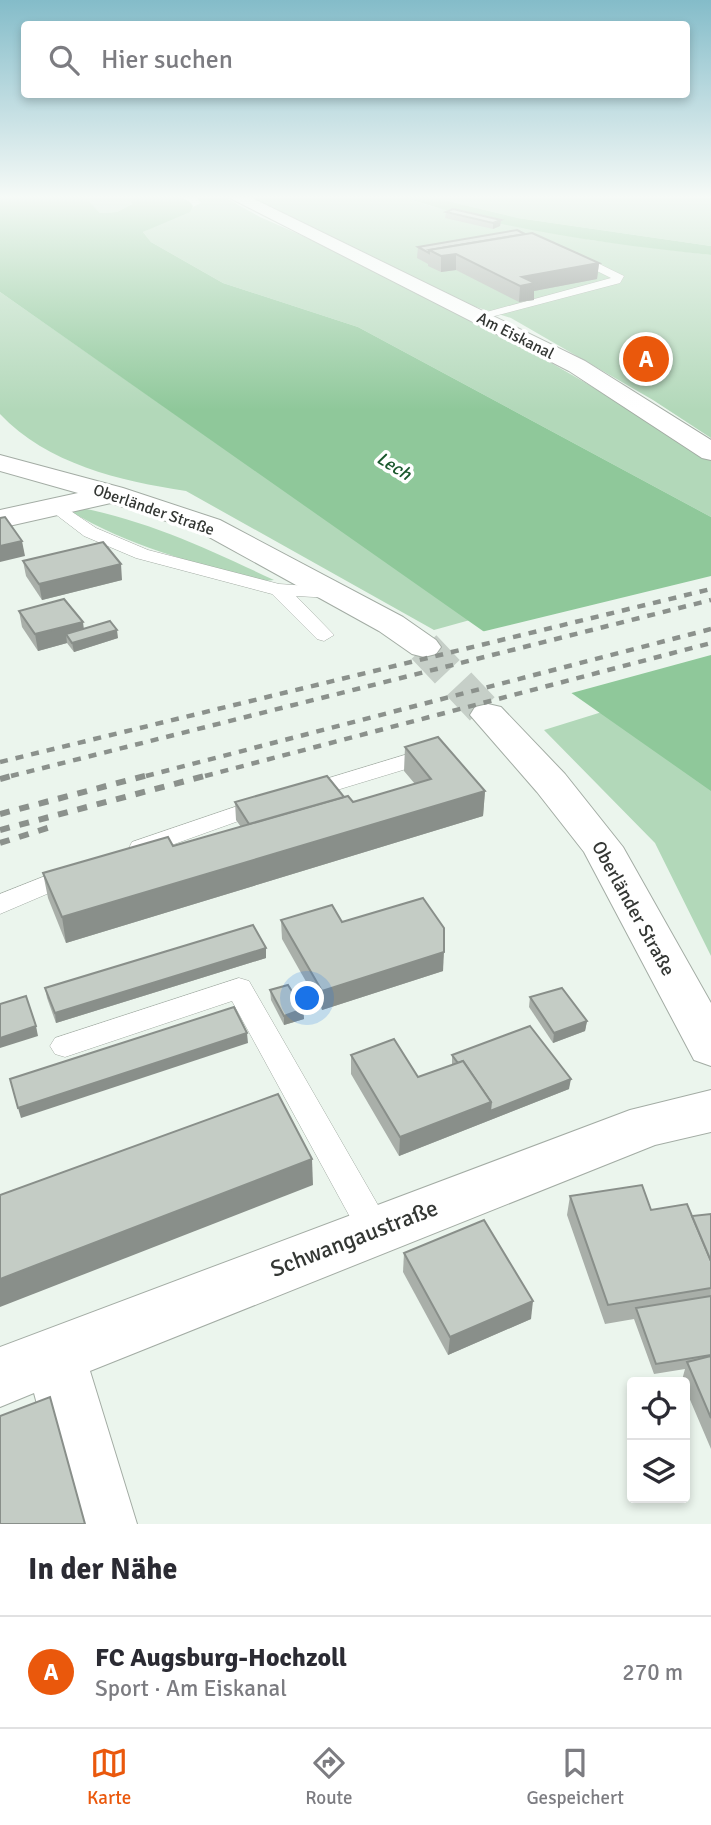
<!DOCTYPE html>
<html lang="de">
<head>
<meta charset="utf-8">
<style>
  :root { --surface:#fff; --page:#f2f2f3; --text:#2b2b33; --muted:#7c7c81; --line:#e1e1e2; --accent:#ea580c }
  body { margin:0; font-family:Signika,sans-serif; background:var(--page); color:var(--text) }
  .controls { position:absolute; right:21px; bottom:21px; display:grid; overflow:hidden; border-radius:7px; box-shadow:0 4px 10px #0003 }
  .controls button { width:63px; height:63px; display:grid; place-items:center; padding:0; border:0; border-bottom:2px solid var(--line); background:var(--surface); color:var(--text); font:35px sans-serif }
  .you { position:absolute; left:308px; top:999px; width:24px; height:24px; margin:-18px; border:5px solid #fff; border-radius:50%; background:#1a73e8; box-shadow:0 0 0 10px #1a73e833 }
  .badge { display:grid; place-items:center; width:46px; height:46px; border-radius:50%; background:var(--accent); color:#fff; font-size:23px; font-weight:700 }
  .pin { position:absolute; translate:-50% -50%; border:4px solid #fff; box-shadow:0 2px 7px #0006 }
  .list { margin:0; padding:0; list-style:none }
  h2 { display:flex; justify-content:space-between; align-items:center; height:91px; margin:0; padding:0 28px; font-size:30px }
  h2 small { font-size:23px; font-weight:400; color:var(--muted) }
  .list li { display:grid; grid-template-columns:46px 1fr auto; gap:21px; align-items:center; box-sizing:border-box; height:112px; padding:0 28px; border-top:2px solid var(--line) }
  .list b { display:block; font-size:26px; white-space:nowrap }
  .list p { margin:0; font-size:23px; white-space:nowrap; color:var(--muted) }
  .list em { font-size:23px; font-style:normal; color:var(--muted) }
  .icon { flex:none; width:38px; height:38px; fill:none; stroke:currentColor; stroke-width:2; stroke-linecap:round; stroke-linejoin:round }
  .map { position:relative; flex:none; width:711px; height:1524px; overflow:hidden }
  .search { position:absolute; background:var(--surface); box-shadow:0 4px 10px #0003; left:21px; right:21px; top:21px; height:77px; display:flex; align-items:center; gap:18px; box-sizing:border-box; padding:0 24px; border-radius:7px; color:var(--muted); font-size:26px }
  .sheet { height:203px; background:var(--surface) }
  nav { display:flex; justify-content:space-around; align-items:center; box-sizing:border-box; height:98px; border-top:2px solid var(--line); background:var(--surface); font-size:19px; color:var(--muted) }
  nav a { display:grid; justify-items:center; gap:4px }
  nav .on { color:var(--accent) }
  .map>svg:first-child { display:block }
  .green { fill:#b2d8b9 }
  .water { fill:#8fc89a }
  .pier { fill:#ebf5ed }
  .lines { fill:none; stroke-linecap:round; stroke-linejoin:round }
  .minor-tunnel { stroke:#c6cfc8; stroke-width:34; stroke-dasharray:34 17; stroke-linecap:butt }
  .service-casing { stroke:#a3aca4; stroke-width:1 }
  .minor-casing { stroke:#a3aca4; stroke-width:2 }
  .service { fill:#fff; fill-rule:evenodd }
  .minor { fill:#fff; fill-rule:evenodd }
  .rail-far1 { stroke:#8b918c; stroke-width:4.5; stroke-dasharray:8 8; stroke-linecap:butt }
  .rail { stroke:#8b918c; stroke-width:6; stroke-dasharray:10 10; stroke-linecap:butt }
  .wall { fill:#a9afa9 }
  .shaded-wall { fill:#898f8a }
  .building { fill:#c4ccc5; stroke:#898f8a; stroke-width:2 }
  .labels { text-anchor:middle; stroke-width:7; stroke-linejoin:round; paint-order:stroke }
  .far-street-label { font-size:16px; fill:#343734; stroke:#fff }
  .far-water-label { font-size:18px; font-style:italic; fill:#19572c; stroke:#fff }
  .street-label { font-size:19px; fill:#343734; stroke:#fff }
  .near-street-label { font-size:23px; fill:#343734; stroke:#fff }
</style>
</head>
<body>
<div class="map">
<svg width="711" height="1524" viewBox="0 0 711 1524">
  <rect width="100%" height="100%" fill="#ebf5ed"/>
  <g class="green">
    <polygon points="85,197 134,197 130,200 132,204 117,212 100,213"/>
    <path d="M196 197H224L260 217C417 285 567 367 711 460V517L358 327 223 283 151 242 143 232 201 203Z"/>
    <polygon points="240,197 402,197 434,207 591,240 711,255 711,438 653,400 511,318 473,306 365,261 266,212"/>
    <polygon points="431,197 711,197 711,246 518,218"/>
    <path d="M0 292 470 620 434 630 186 491C120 481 47 464 0 414Z"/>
    <path d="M81 508C149 521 212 551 274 580L265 581C194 563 133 548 70 511Z"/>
    <polygon points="602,712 711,789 711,956 655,843 544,730"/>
  </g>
  <g class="water">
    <path d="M0 197H85L100 213 117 212 132 204 130 200 134 197C151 197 184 191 193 206L190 212 143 232 151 242 223 283 358 327 711 517V791L0 292Z"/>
    <path d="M403 197H431L518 218 711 246V255C608 244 501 230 403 197Z"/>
  </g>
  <polygon class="pier" points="711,576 711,655 568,694 481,632"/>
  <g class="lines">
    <polyline class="minor-tunnel" points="424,647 488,715"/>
    <defs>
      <g id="service">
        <polygon points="569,253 577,253 624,276 620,283 483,319 472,316 611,278 569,257"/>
        <polygon points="56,501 96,528 148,550 279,584 339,588 341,592 332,598 296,596 334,635 324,641 317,639 272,594 136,558 84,536 50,510 47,506"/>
        <polygon points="408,754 419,761 416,766 304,800 296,798 292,793 296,788"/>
        <polygon points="264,797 272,799 276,804 272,809 141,856 132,854 129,848 132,842"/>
        <polygon points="73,865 82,867 86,873 82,879 0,914 0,894"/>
        <polygon points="239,978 249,981 386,1219 391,1229 386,1239 374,1243 362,1239 232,1001 65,1057 55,1054 50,1046 55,1038"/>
      </g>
      <g id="minor">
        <polygon points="228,197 250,197 585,361 711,440 711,460 702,458 569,371"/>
        <polygon points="0,455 123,488 220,520 403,617 436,640 441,647 436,654 424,657 412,654 379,631 200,532 111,503 0,528 0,510 78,493 0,471"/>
        <polygon points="488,704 501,707 565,774 623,847 711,1003 711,1066 694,1060 584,852 537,792 470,715 475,707"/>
        <polygon points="711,1090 711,1132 655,1145 90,1371 137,1524 69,1524 34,1393 0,1407 0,1347 630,1110"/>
      </g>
    </defs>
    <use href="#service" class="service-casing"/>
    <use href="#minor" class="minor-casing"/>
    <use href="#service" class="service"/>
    <use href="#minor" class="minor"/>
    <g class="rail-far1">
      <polyline points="0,762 711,589"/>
      <polyline points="11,776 711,600"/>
      <polyline points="146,776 711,629"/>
      <polyline points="205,776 711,643"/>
    </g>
    <g class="rail">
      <polyline points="0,779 18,774"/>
      <polyline points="0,814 152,774"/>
      <polyline points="0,830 212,774"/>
      <polyline points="0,843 54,826"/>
    </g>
  </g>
  <g class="wall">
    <polygon points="446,212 501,220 500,226 493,229 445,218"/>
    <polygon points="418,247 599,263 597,279 534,291 534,300 519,302 456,270 441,272 428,266 428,264 417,258"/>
    <polygon points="23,561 122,580 42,600 26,576"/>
    <polygon points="19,611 83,622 83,629 118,638 74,652 67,643 38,651 22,627"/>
    <polygon points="405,747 485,791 483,816 66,943 48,898 43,873 173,846 241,827 236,820 235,802 344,797 353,802 415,784 404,771"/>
    <polygon points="281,920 342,922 443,971 322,1010 282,939"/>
    <polygon points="266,948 266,958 56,1023 47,998 45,988"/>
    <polygon points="270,990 303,1009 304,1019 284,1025 271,1000"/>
    <polygon points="530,997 587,1021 585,1031 553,1043 529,1007"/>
    <polygon points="351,1055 418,1077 452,1065 452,1055 569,1089 399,1156 351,1074"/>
    <polygon points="570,1196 692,1216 711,1214 711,1449 685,1388 685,1382 682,1382 682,1380 685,1369 654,1374 634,1319 605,1324 567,1215"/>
    <polygon points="404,1253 531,1319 448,1355 403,1272"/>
  </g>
  <g class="shaded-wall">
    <polygon points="501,220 500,226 493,229 493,223"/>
    <polygon points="456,254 456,270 441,272 441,256"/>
    <polygon points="599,263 597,279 534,291 534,300 519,302 520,286 522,277"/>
    <polygon points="22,541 25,556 0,562 0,546"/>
    <polygon points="121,564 122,580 42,600 39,584"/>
    <polygon points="83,622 85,638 66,634 67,643 38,651 35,634"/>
    <polygon points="117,630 118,638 74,652 72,643"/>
    <polygon points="485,791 483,816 66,943 62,917"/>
    <polygon points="266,948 266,958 56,1023 55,1013"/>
    <polygon points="444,952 443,971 322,1010 322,991"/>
    <polygon points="303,1009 304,1019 284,1025 284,1016"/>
    <polygon points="587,1021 585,1031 553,1043 554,1033"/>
    <polygon points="36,1026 38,1036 0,1048 0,1038"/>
    <polygon points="247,1033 248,1043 21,1118 18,1108"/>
    <polygon points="571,1079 569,1089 399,1156 400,1137 491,1102"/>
    <polygon points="312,1159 313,1185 0,1307 0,1279"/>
    <polygon points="533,1301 531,1319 448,1355 450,1337"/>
  </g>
  <g class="building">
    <polygon points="453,209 501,220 493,223 446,212"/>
    <polygon points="517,230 525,234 429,250 429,253 418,247"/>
    <polygon points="532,233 599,263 522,277 535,283 520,286 456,254 441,256 429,250"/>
    <polygon points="5,517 22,541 0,546 0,518"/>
    <polygon points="103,542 121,564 39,584 23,561"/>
    <polygon points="64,599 83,622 35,634 19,611"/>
    <polygon points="110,621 117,630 72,643 66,634"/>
    <polygon points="438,737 485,791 62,917 43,873 168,837 173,846 348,796 353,802 431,779 405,747"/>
    <polygon points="327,776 344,797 249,824 235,802"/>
    <polygon points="423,898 444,928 444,952 322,991 281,920 332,905 342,922"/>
    <polygon points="253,925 266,948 55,1013 45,988"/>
    <polygon points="288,985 303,1009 284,1016 270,990"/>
    <polygon points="562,988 587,1021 554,1033 530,997"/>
    <polygon points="26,996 36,1026 0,1038 0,1004"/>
    <polygon points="234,1007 247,1033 18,1108 10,1079"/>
    <polygon points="530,1026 571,1079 490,1111 491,1102 463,1061 458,1063 452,1055"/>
    <polygon points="394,1039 418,1077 463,1061 491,1102 400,1137 351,1055"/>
    <polygon points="278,1094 312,1159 0,1279 0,1195"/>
    <polygon points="642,1185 651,1210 687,1204 711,1261 711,1288 608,1305 570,1196"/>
    <polygon points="711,1214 711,1261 692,1216"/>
    <polygon points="484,1220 533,1301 450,1337 404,1253"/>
    <polygon points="711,1296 711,1355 656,1364 636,1308"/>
    <polygon points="711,1356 711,1418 687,1362"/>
    <polygon points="50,1397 85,1524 0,1524 0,1416"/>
  </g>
  <linearGradient id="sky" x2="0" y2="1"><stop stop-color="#84bcc9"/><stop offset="0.48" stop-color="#f6faf7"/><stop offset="1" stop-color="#f6faf7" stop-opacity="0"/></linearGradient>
  <rect width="711" height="410" fill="url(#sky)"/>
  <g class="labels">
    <g class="far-street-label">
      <text transform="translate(516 335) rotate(27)" y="6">Am Eiskanal</text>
      <text transform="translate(154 509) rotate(19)" y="6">Oberländer Straße</text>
    </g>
    <g class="far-water-label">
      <text transform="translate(394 466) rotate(32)" y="6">Lech</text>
    </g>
    <g class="street-label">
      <text transform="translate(634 908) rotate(61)" y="7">Oberländer Straße</text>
    </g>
    <g class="near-street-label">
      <text transform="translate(354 1238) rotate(-21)" y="8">Schwangaustraße</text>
    </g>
  </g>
</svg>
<div class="controls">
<button><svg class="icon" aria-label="locate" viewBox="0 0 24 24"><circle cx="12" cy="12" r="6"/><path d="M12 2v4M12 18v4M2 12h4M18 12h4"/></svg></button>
<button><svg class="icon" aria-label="layers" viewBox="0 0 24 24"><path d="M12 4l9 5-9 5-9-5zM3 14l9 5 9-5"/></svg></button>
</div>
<div class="you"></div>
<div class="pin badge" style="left:646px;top:359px">A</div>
<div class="search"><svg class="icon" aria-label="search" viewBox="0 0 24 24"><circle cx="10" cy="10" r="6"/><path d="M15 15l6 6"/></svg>Hier suchen</div>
</div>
<section class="sheet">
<h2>In der Nähe<small></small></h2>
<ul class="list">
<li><span class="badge">A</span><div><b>FC Augsburg-Hochzoll</b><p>Sport · Am Eiskanal</p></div><em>270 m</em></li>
</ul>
</section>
<nav>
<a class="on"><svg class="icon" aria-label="map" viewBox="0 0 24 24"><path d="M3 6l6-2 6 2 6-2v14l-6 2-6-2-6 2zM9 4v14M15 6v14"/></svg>Karte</a>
<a><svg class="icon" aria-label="directions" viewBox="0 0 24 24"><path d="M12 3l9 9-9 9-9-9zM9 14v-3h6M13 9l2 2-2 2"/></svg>Route</a>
<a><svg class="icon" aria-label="saved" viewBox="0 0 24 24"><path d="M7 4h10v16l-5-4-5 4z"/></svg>Gespeichert</a>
</nav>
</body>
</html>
